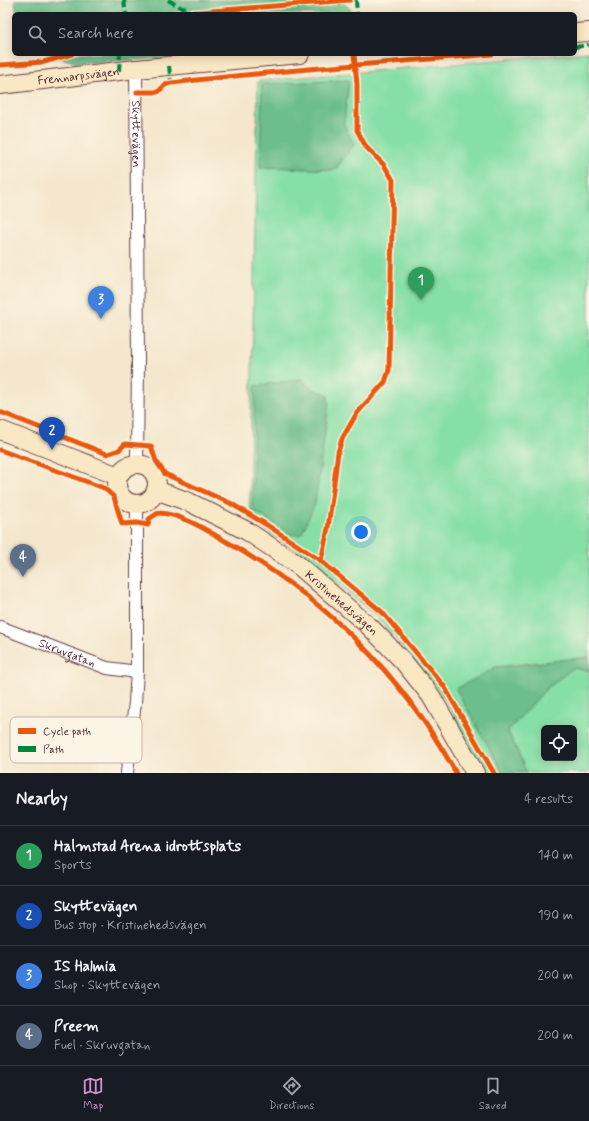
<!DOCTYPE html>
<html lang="en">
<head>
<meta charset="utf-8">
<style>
  :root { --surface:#171b24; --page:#20242c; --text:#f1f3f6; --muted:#9ea1a6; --line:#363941; --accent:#d690ce }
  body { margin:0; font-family:Mynerve,sans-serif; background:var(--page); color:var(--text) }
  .controls { position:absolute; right:12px; bottom:12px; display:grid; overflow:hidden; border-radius:6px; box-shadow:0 2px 10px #0003 }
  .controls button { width:36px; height:36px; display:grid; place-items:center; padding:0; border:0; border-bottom:1px solid var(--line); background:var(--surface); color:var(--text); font:20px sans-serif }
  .you { position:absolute; left:361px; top:532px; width:14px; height:14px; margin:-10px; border:3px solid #fff; border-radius:50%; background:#1a73e8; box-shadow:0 0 0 6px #1a73e833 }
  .badge { display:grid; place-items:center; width:26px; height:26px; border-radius:50%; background:var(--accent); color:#fff; font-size:13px; font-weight:700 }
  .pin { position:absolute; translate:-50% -33px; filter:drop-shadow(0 1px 2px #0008) }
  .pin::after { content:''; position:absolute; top:21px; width:14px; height:12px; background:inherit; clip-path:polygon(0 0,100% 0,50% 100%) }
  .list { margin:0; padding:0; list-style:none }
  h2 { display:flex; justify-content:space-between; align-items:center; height:52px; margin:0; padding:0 16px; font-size:17px }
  h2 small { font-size:13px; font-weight:400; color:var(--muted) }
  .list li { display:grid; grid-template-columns:26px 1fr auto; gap:12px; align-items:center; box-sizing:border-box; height:60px; padding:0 16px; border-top:1px solid var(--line) }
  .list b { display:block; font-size:15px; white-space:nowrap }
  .list p { margin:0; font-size:13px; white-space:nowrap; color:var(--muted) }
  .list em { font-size:13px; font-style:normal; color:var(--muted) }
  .icon { flex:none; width:22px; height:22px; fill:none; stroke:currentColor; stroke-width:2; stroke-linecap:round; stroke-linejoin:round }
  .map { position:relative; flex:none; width:589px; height:773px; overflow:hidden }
  .search { position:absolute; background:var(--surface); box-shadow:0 2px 10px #0003; left:12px; right:12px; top:12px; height:44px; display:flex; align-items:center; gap:10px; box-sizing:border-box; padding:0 14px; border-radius:6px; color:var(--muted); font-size:15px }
  .sheet { height:292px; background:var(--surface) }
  nav { display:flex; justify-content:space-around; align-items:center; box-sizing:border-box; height:56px; border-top:1px solid var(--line); background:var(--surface); font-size:11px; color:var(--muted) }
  nav a { display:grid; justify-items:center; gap:2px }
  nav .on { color:var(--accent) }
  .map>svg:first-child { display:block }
  .green { fill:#85dfa6; stroke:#687f68; fill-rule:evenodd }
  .forest { fill:#6cbe8b; stroke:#5b6e5b }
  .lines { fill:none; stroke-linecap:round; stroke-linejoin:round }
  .street-casing { stroke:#643d43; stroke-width:14 }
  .secondary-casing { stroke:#643d43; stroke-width:20 }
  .street { stroke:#fff; stroke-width:12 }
  .secondary { stroke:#fae7c3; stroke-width:18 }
  .quiet { stroke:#00873e; stroke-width:4; stroke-dasharray:8 4; stroke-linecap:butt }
  .cycleway-casing { stroke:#fcf5e5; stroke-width:8 }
  .cycleway { stroke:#e8590c; stroke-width:5 }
  .labels { text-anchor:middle; stroke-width:3; stroke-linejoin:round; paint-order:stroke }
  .street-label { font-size:12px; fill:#4a1f2b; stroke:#fcf5e5 }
  .key { fill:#fcf5e5; stroke:#c7b5ad; stroke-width:1 }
  .key-label { font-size:11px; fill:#4a1f2b }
</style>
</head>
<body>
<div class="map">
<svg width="589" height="773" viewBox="0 0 589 773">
  <rect width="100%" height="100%" fill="#fcf5e5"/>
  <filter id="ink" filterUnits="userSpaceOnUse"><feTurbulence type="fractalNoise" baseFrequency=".025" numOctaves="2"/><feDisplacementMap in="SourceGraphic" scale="8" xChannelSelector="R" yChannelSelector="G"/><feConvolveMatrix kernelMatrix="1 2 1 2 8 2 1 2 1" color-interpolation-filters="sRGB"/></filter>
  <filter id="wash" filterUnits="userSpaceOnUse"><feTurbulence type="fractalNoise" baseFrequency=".012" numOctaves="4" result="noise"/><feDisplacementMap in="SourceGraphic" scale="16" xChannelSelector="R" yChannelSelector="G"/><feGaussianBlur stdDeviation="0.9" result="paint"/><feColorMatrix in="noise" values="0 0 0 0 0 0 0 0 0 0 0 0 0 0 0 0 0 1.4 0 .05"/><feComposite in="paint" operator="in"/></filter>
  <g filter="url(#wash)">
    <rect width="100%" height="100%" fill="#f4e7cd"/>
    <path class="green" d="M589 52V773H485L444 697 378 618 309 559 249 519 258 81ZM544 728H574V758H544Z"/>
    <g class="forest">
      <polygon points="15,0 341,0 351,10 351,14 16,14"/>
      <polygon points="46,54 230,54 78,63"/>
      <polygon points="349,80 344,124 354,145 335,170 260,167 262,84"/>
      <polygon points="301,379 314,390 327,394 329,402 315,504 301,535 291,534 252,510 255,386"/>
      <polygon points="589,657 589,671 573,668 545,690 508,731 527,773 503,773 456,689 496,667"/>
    </g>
  </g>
  <g filter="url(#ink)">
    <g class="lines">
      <defs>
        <g id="street">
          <path id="s1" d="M136 69 138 360 137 464"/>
          <path id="s2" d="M0 627 107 668 137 672"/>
          <polyline points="127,773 135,702 137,672 137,504"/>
        </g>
        <g id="secondary">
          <polyline points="575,33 589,32"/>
          <path id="s3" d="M0 85 136 69 300 54"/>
          <polyline points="0,430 118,476"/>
          <circle cx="137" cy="484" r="20"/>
          <path id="s4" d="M156 490 189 502 247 531 298 565 370 627 403 661 431 696 475 773"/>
        </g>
      </defs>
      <use href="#street" class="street-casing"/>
      <use href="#secondary" class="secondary-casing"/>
      <use href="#street" class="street"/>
      <use href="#secondary" class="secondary"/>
      <g class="quiet">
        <polyline points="124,0 126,14"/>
        <polyline points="168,0 182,8 190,9"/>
        <polyline points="356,0 357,14"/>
        <polyline points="575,47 589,45"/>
        <polyline points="169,66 171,83"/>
        <polyline points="119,71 120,54"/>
      </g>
      <defs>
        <g id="cycleway">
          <polyline points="175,14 350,0"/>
          <polyline points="0,65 44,62 72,54"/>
          <path d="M137 92H158L165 85 171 83C278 70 385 63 492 54"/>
          <polyline points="0,412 107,454 119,450 125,444 151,446 156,461 165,474 230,503 267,525 321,561 382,612 444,686 494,773"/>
          <path d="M0 450 104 488 114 497 122 524 137 523 148 525 149 519 158 513C180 513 208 531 227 542 326 600 400 672 456 773"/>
          <polyline points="321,561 328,528 338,452 342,439 357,413 385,382 389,370 393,180 384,165 366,147 357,130 357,84 354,54"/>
        </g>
      </defs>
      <use href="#cycleway" class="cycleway-casing"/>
      <use href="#cycleway" class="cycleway"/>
    </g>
  </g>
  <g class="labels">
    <g class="street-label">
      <text dy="4" stroke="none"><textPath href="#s3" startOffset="79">Frennarpsvägen</textPath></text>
      <text dy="4" stroke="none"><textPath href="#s1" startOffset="65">Skyttevägen</textPath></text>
      <text dy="4" stroke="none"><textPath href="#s4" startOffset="219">Kristinehedsvägen</textPath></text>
      <text dy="4" stroke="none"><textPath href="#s2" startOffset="72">Skruvgatan</textPath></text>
    </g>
  </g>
  <rect x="10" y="717" width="132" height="46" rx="6" class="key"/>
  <rect x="18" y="728" width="18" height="6" fill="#e8590c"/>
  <rect x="18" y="746" width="18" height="6" fill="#00873e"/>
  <g class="key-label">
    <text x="43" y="735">Cycle path</text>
    <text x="43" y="753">Path</text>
  </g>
</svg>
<div class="controls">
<button><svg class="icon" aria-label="locate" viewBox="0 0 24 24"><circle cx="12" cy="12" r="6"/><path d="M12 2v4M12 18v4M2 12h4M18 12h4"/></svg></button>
</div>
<div class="you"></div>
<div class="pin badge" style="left:421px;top:300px;background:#2e9e5b">1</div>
<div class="pin badge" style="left:52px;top:450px;background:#1a4fb4">2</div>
<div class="pin badge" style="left:101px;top:319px;background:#3f7fe0">3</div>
<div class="pin badge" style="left:23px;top:577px;background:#5c6f8a">4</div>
<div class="search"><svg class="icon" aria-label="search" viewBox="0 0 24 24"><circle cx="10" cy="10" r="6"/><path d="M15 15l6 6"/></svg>Search here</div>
</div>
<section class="sheet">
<h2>Nearby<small>4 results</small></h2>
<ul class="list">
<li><span class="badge" style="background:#2e9e5b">1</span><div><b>Halmstad Arena idrottsplats</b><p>Sports</p></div><em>140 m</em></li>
<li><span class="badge" style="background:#1a4fb4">2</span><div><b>Skyttevägen</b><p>Bus stop · Kristinehedsvägen</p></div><em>190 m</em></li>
<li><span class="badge" style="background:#3f7fe0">3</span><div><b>IS Halmia</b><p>Shop · Skyttevägen</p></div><em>200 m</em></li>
<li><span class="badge" style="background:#5c6f8a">4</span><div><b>Preem</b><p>Fuel · Skruvgatan</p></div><em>200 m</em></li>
</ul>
</section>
<nav>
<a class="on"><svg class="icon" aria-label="map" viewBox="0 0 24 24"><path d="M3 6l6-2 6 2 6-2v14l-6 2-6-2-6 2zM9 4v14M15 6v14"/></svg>Map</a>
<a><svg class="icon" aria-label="directions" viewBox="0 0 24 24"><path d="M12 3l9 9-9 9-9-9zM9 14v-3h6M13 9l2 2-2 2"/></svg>Directions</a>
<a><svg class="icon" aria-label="saved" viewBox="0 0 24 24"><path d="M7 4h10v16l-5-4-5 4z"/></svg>Saved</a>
</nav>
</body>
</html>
